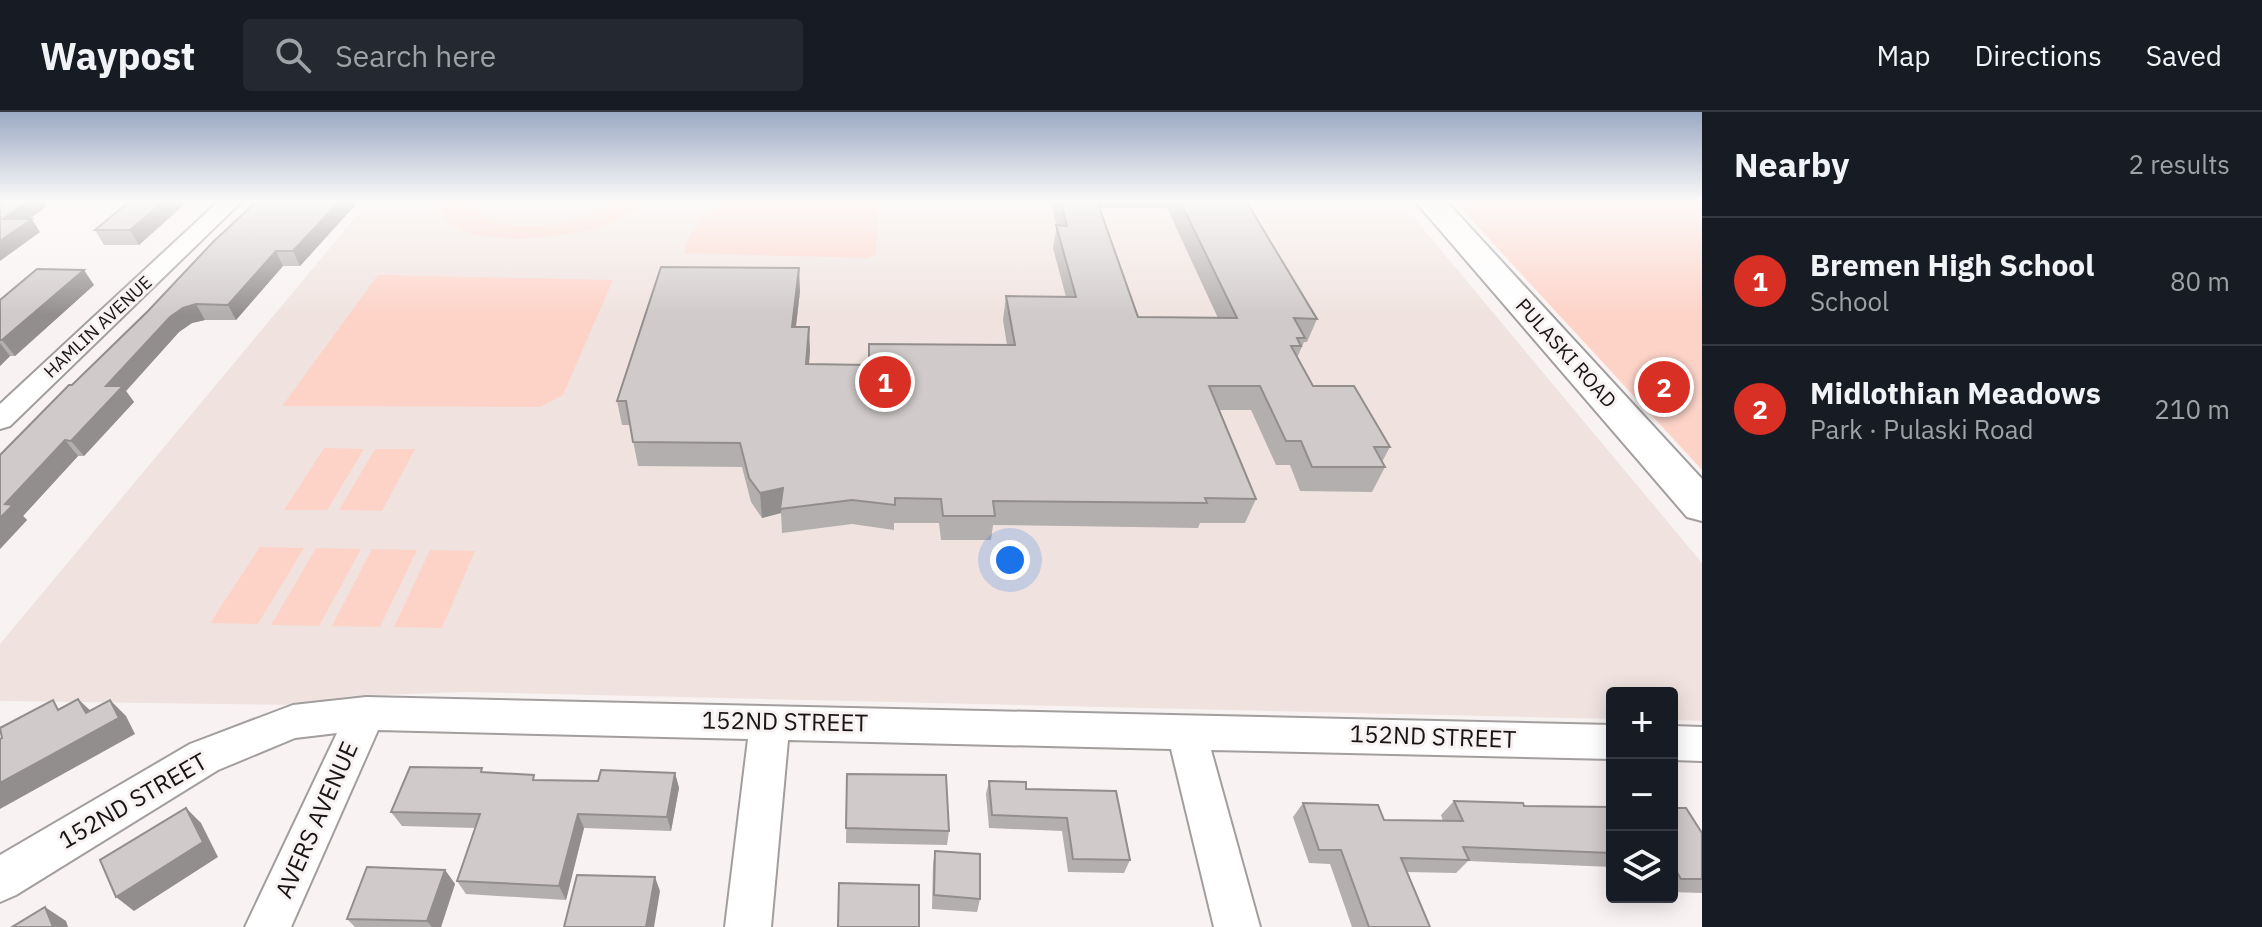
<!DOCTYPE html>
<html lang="en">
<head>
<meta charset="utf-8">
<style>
  :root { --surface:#171b24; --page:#242831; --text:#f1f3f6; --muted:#9ea1a6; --line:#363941; --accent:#d93025 }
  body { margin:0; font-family:"IBM Plex Sans",sans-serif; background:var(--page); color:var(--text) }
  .controls { position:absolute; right:24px; bottom:24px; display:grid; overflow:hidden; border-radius:8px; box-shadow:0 4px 20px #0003 }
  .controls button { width:72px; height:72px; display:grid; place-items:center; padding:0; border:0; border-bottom:2px solid var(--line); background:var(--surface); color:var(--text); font:40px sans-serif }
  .you { position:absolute; left:1010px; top:448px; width:28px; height:28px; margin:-20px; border:6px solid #fff; border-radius:50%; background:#1a73e8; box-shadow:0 0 0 12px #1a73e833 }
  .badge { display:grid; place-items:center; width:52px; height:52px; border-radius:50%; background:var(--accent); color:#fff; font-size:26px; font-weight:700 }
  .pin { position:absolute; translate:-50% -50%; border:4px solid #fff; box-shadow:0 2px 8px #0006 }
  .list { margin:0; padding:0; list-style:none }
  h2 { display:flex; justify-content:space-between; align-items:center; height:104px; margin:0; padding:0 32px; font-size:34px }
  h2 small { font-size:26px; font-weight:400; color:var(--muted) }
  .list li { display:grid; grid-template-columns:52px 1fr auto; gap:24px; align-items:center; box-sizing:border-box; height:128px; padding:0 32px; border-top:2px solid var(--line) }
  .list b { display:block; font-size:30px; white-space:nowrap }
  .list p { margin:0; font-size:26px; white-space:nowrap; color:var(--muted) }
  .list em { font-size:26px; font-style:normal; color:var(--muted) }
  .icon { flex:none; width:44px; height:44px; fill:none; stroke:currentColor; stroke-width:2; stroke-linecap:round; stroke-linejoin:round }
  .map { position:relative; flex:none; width:1702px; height:815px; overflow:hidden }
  header { display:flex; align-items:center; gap:48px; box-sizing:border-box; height:112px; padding:0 40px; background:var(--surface); border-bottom:2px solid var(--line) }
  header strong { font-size:38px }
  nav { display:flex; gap:44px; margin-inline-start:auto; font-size:28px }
  .search { width:560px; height:72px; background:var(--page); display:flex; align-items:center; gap:20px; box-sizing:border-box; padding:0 28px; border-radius:8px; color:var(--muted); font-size:30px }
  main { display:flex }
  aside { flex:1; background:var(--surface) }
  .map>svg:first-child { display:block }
  .built { fill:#f0e3df }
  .green { fill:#fdd3c8 }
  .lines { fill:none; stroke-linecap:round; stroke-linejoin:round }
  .street-casing { stroke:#a29e9d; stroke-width:4 }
  .secondary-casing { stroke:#a29e9d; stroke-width:4 }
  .street { fill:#fff; fill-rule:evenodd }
  .secondary { fill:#fff; fill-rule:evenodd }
  .wall { fill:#b3afae; fill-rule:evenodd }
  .shaded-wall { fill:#928e8d }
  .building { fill:#d0cbca; stroke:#928e8d; stroke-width:2 }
  .labels { text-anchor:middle; stroke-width:6; stroke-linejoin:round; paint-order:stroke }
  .far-street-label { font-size:18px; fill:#171515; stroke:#f8f3f2 }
  .street-label { font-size:20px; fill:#171515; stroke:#f8f3f2 }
  .near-street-label { font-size:24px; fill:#171515; stroke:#f8f3f2 }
</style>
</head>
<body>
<header>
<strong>Waypost</strong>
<div class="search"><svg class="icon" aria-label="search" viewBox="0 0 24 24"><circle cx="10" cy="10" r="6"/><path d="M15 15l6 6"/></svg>Search here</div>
<nav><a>Map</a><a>Directions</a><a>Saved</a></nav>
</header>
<main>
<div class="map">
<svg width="1702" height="815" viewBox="0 0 1702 815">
  <rect width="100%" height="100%" fill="#f8f3f2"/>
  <polygon class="built" points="369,89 1400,89 1702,451 1702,609 1672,608 1672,581 1612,581 1612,607 466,580 351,584 301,593 0,589 0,532"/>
  <g class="green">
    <path d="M439 89H467C488 124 553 115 585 105 597 101 608 91 619 89 627 87 637 89 644 89 634 99 621 107 608 112 573 125 445 146 439 89Z"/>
    <path d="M727 89H878L876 142 867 146 684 141C689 115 706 103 727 89Z"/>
    <polygon points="1454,89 1702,89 1702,358"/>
    <polygon points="378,163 613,168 563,283 540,295 282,294"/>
    <polygon points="324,336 364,337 327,398 284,398"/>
    <polygon points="375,337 415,337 382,399 339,398"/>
    <polygon points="260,435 304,436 258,512 210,511"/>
    <polygon points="316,436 361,437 319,514 271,513"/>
    <polygon points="372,437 417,438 380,515 332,514"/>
    <polygon points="430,438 475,439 442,516 394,515"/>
  </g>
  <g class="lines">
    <defs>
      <g id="street">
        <polygon points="219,89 242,89 10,314 0,317 0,292"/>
        <polygon points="366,585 1612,613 1612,647 1211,638 1260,815 1214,815 1171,637 788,628 771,815 725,815 748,627 378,618 291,815 245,815 337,621 295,626 218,658 16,783 0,790 0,743 190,632 293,593"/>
        <polygon points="1672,614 1702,615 1702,649 1672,648"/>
      </g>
      <polygon id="secondary" points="1415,89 1446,89 1702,367 1702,409 1687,405"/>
    </defs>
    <use href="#street" class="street-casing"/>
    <use href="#secondary" class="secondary-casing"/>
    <use href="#street" class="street"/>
    <use href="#secondary" class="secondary"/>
  </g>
  <g class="wall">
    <polygon points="130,89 188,89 139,133 104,133 95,118"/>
    <polygon points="257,89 359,89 300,154 283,154 236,208 205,208 192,211 179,220 126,279 134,290 84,344 78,344 23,404 27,408 0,437 72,273 148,199"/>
    <path d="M1050 89H1246L1317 207 1307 230H1304L1297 246 1313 274 1390 335 1382 350 1385 355 1372 380 1300 379 1290 353H1276L1251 298H1219L1256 387 1245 411H1200L1198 416 993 413 991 428H941L939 411H894V418L852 412 782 421 781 401 762 406 751 390 742 355 638 354 630 313H622L617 289 800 179 796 215 810 238 809 252 868 253 1007 233 1003 208 1006 184 1066 185 1053 136 1057 113ZM1099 96H1167L1218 206 1138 205Z"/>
    <polygon points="94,173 15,244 10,244 0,254 0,188"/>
    <polygon points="484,660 536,668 598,669 675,661 679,676 671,719 584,716 566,788 466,782 457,769 475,716 402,714 391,700"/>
    <polygon points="847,662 949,719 947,733 846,731"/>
    <polygon points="989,669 1026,677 1130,748 1124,761 1068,760 1062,719 989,716 986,682"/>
    <polygon points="1454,689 1524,694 1612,695 1612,755 1468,749 1456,761 1407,760 1430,815 1352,815 1330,752 1309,751 1293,705 1303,691 1384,708 1443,709 1441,703"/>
    <polygon points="1672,696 1702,721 1702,781 1672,780"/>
    <polygon points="935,739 980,787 977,800 932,797 933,753"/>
    <polygon points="445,758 455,772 441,815 355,815 347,807"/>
  </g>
  <g class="shaded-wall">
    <polygon points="28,89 44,89 47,94 12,120 3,107"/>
    <polygon points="164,89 188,89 139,133 130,118"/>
    <polygon points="340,89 359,89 300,154 293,139"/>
    <polygon points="32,107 40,120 0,149 0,129"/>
    <polygon points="276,139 283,154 236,208 228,193"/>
    <polygon points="799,156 800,179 793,238 792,215"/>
    <polygon points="84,158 94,173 15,244 2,228"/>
    <polygon points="196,192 205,208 192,211 179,220 126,279 134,290 84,344 71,329 106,274 170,205 183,196"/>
    <polygon points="809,215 810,238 807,276 806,252"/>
    <polygon points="0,231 10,244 0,254"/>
    <polygon points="65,328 78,344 23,404 27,408 0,437 0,406 5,392"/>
    <polygon points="783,376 781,401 762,406 760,381"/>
    <polygon points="78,587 95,603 110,588 126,604 135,622 0,697 0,671 86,601"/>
    <polygon points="675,661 679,676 671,719 667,705"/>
    <polygon points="186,696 201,711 218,745 134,799 116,785"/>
    <polygon points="578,702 584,716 566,788 559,774"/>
    <polygon points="445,758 455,772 441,815 432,815 427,809"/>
    <polygon points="655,765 660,779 654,815 646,815"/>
    <polygon points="45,795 66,809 68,815 53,815"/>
  </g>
  <g class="building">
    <polygon points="0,89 28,89 3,107 32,107 0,129"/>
    <polygon points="130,89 164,89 130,118 95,118"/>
    <polygon points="257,89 340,89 293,139 276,139 228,193 196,192 183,196 170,205 106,274 123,274 71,329 65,328 5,392 13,393 0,406 0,343 69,273 72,273 148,199 213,130"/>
    <polygon points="1060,89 1097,89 1138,205 1237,206 1180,89 1246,89 1317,207 1294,206 1305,226 1297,226 1301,234 1291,234 1313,274 1354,274 1390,335 1374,335 1385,355 1312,355 1301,329 1286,329 1260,274 1209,274 1256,387 1205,386 1207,391 993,389 995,404 943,404 941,387 895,386 895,393 852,388 780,397 783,376 760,381 749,366 740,331 633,330 626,289 617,289 661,155 799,156 792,215 809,215 806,252 869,253 869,232 1015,233 1006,184 1076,185 1056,113 1067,114"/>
    <polygon points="37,157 84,158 2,228 0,228 0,188"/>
    <polygon points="78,587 86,601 110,588 119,606 0,671 0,627 2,626 0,616 53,588 58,598"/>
    <polygon points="410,655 482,656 481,660 534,663 533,668 598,669 601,658 675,661 667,705 578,702 559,774 457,769 480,702 391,700"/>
    <polygon points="847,662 946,663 949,719 846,716"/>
    <polygon points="989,669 1026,670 1026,677 1116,679 1130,748 1073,747 1067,706 992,703"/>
    <polygon points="1454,689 1523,691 1524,694 1612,695 1612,741 1463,735 1469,748 1401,746 1430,815 1369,815 1341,738 1319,738 1303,691 1378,693 1384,708 1463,709"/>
    <polygon points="186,696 203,730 116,785 100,748"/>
    <polygon points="1672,696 1686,696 1702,721 1702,767 1681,767 1672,752"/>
    <polygon points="935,739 980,742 980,787 934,783"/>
    <polygon points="367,755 445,758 427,809 347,807"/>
    <polygon points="577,763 655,765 646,815 564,815"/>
    <polygon points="839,771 919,773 919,815 838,815"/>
    <polygon points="45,795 53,815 12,815"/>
  </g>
  <linearGradient id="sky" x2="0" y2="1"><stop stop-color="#9baac4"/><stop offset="0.44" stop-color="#fcfaf9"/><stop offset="1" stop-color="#fcfaf9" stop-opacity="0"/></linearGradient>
  <rect width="1702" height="203" fill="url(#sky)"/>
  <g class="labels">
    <g class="far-street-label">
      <text transform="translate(98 215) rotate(-43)" y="6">HAMLIN AVENUE</text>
    </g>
    <g class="street-label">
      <text transform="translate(1566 241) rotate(48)" y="7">PULASKI ROAD</text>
    </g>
    <g class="near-street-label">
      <text transform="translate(785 610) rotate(1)" y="8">152ND STREET</text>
      <text transform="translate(1433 625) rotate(2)" y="8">152ND STREET</text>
      <text transform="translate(133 689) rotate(-30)" y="8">152ND STREET</text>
      <text transform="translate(317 708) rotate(-66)" y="8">AVERS AVENUE</text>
    </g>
  </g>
</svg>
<div class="controls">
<button>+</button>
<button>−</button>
<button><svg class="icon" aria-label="layers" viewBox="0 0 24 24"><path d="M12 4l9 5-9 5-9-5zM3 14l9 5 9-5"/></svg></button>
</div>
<div class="you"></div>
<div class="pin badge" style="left:885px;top:270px">1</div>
<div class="pin badge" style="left:1664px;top:275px">2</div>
</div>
<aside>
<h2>Nearby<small>2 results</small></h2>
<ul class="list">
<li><span class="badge">1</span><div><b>Bremen High School</b><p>School</p></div><em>80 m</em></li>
<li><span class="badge">2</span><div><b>Midlothian Meadows</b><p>Park · Pulaski Road</p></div><em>210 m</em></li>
</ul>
</aside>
</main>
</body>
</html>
